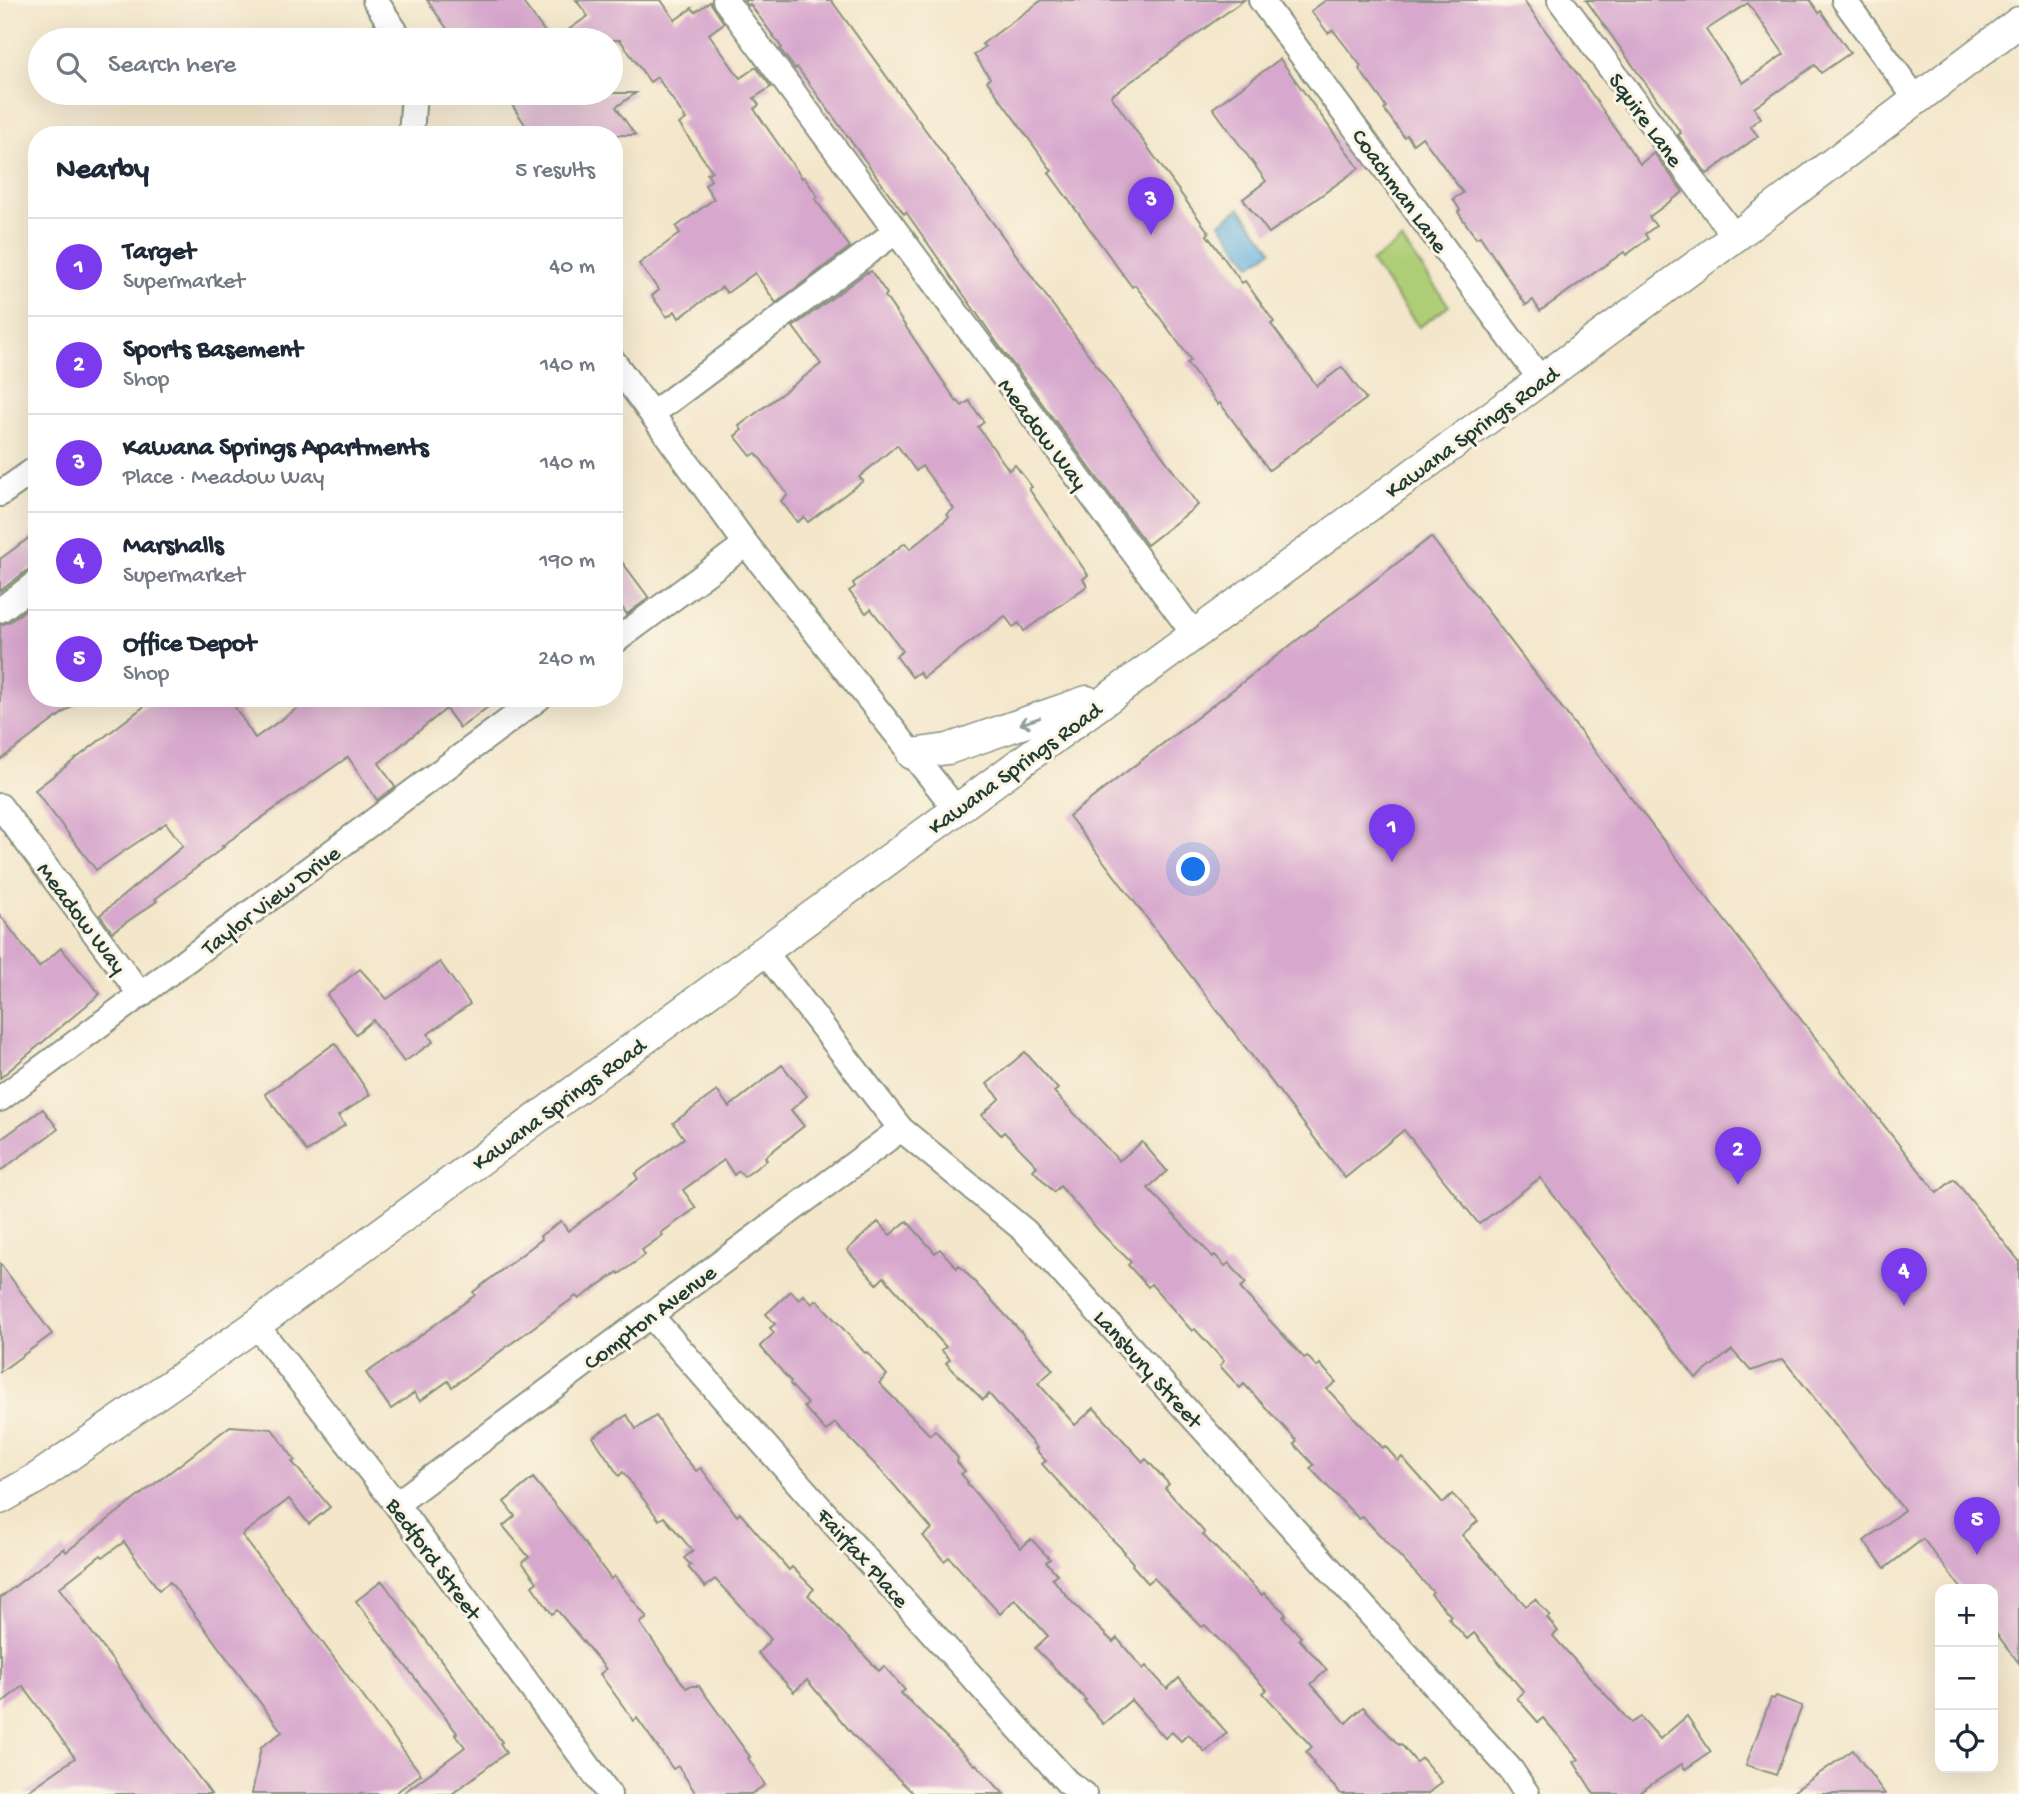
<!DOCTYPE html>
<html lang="en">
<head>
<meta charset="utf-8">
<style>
  :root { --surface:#fff; --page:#f2f2f3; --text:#1f2937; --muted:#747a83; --line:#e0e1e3; --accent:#7c3aed }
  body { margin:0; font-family:"Gochi Hand",sans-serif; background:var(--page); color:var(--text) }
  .controls { position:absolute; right:21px; bottom:21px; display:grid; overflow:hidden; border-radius:14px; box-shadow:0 7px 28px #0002 }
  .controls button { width:63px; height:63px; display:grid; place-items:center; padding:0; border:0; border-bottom:2px solid var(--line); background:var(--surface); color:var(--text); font:35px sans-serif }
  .you { position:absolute; left:1194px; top:870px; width:24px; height:24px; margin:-18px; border:5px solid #fff; border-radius:50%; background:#1a73e8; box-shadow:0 0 0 10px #1a73e833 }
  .badge { display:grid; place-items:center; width:46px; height:46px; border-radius:50%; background:var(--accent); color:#fff; font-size:23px; font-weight:700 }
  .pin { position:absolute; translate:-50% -58px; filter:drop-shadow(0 2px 4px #0008) }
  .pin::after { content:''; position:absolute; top:37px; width:24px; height:21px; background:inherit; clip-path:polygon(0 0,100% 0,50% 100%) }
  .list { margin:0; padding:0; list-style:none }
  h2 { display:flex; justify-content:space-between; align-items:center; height:91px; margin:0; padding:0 28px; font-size:30px }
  h2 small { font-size:23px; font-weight:400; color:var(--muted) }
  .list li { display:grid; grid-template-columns:46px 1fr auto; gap:21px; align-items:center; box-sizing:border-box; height:98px; padding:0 28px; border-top:2px solid var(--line) }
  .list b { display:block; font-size:26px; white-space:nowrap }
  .list p { margin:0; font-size:23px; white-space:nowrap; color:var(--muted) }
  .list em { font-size:23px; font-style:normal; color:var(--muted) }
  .icon { flex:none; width:38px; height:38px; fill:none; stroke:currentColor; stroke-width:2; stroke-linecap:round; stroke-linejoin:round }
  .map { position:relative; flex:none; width:2019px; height:1794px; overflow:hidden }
  .search { position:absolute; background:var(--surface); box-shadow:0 7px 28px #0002; left:28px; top:28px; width:595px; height:77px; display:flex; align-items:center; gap:18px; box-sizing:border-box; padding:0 24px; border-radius:38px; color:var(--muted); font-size:26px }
  .panel { position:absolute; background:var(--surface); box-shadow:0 7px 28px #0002; left:28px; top:126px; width:595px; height:581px; border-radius:28px }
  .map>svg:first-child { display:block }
  .green { fill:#afcd74; stroke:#678554; stroke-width:2 }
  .water { fill:#67b2df; stroke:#43788a; stroke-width:2 }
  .building { fill:#d7a7cd; fill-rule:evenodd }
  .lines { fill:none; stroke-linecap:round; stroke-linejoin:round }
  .minor-casing { stroke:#89927f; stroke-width:28 }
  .tertiary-casing { stroke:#89927f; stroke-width:33 }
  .minor { stroke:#fff; stroke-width:24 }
  .tertiary { stroke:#fff; stroke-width:30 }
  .oneway { stroke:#8f9e9a }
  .labels { text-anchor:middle; stroke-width:6; stroke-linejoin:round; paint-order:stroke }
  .street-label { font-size:23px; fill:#1f3d34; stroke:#fcf5e5 }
</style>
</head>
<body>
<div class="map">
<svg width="2019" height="1794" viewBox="0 0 2019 1794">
  <rect width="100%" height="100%" fill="#fcf5e5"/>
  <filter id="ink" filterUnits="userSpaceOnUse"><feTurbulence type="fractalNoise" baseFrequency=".0143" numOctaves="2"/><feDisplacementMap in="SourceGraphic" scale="14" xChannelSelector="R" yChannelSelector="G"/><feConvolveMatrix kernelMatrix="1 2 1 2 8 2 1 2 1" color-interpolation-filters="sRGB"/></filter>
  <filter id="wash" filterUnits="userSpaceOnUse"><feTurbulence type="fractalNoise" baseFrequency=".00686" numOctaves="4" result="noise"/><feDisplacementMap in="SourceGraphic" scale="28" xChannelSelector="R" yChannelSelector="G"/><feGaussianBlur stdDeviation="1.57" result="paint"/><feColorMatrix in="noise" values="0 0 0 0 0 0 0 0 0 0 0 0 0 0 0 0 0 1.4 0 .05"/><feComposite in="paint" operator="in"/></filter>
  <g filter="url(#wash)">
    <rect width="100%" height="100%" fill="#f3e6ca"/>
    <polygon class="green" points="1402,240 1449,306 1419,327 1371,262"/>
    <polygon class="water" points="1240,208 1272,250 1251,265 1220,223"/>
    <g id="blocks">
      <g class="building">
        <polygon points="427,0 521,0 551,40 455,40"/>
        <polygon points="576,0 661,0 675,20 692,8 695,12 710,2 724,23 709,34 740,78 756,67 771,87 754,98 759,105 754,109 802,178 804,177 818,197 815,199 850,247 776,303 755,273 727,293 722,287 679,318 675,311 667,317 652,296 659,290 639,264 680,233 676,227 714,199 705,185 711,180 707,174 712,171 679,124 686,119 657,77 650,82 620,40 554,40 588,16"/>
        <polygon points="744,0 831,0 1198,505 1147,545 998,344 906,212 904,214 797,67 795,69 780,49 782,48 750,4 748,6"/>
        <polygon points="1042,0 1244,0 1111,96 1209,233 1207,235 1242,283 1245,281 1274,322 1271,324 1317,386 1342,367 1366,399 1269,470 1220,403 1218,405 1187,363 1191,360 1158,315 1135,285 1132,287 1049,173 1052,171 987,81 990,78 974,55 985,47 982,44"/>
        <polygon points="1326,0 1523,0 1591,93 1640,164 1654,153 1683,192 1649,217 1656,226 1645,234 1648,239 1626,255 1624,252 1540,311 1533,300 1526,305 1480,236 1476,238 1458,212 1460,210 1453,199 1463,193 1422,137 1413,144 1407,135 1404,137 1384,109 1386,107 1381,99 1359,69 1361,66 1333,30 1328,33 1311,11"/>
        <path d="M1586 0H1810L1819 13 1821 11 1850 53 1821 73 1815 65 1754 108 1761 118 1750 126 1758 136 1707 174 1678 135 1681 133ZM1748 3 1784 54 1743 83 1706 30Z"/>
        <polygon points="1280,59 1359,168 1269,233 1243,199 1266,181 1213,108"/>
        <polygon points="504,93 636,93 616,107 635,135 532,135"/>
        <polygon points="871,271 887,294 885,296 957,402 958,401 962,406 969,401 984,422 978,427 1009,470 1015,465 1032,487 1029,489 1088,575 1083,579 1087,586 1024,631 1019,623 1013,627 1005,616 923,678 919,672 912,677 896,656 903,651 871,609 866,613 849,591 855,587 853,583 905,543 910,549 949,517 947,514 954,509 922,466 916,471 897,445 859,477 863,481 808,522 804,517 797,522 781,501 788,495 756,453 751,456 735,436 742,430 739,426 821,364 793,327 867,272 868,273"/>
        <polygon points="37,532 37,567 28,570 0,591 0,559"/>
        <polygon points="1431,537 1781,994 1937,1193 1954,1179 2019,1261 2019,1663 1993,1629 1993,1589 1962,1589 1923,1539 1885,1568 1864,1541 1904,1510 1783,1359 1751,1371 1732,1350 1696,1378 1540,1178 1479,1224 1404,1130 1345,1178 1069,816"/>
        <polygon points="614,551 649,598 627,614 614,597"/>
        <polygon points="37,601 37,698 83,698 0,760 0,625 9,622"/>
        <polygon points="155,698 229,698 255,738 312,698 500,698 460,728 446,709 379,763 395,787 377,800 348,757 222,846 224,847 155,899 157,901 112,932 100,915 183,846 166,823 96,870 35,790"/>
        <polygon points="0,915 39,967 61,948 100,994 0,1078"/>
        <polygon points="440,962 470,1004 428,1034 433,1042 404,1062 373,1020 356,1034 327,995 360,969 387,999"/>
        <polygon points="335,1043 370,1095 338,1116 345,1125 307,1152 265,1094"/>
        <polygon points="1025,1052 1058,1089 1054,1092 1119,1161 1142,1142 1167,1171 1148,1188 1213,1257 1215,1255 1225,1266 1229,1263 1246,1283 1240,1288 1304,1358 1307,1356 1317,1367 1320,1364 1336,1382 1327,1389 1383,1448 1385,1446 1398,1461 1402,1457 1443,1503 1452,1494 1478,1521 1462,1535 1526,1606 1535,1599 1550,1616 1547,1618 1558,1631 1553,1636 1631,1723 1641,1717 1660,1739 1687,1716 1711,1752 1685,1769 1682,1764 1637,1794 1594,1794 1574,1762 1579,1759 1543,1718 1538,1722 1517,1698 1524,1692 1474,1633 1467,1639 1448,1618 1451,1616 1431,1594 1433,1592 1363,1517 1359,1519 1310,1468 1314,1465 1294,1444 1297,1441 1244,1384 1240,1388 1220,1366 1224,1361 1195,1329 1192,1331 1151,1284 1148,1287 1128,1265 1131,1262 1099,1231 1060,1186 1054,1192 1033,1170 1037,1166 1004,1132 1001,1135 982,1115 1000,1098 987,1084"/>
        <polygon points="782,1065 807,1096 791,1110 804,1126 765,1157 767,1160 744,1177 739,1171 734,1175 724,1160 683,1190 696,1208 661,1233 663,1235 642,1250 645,1255 619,1274 618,1272 579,1299 576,1296 452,1387 448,1381 420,1401 414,1393 391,1409 366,1373 406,1346 475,1295 473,1292 542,1239 540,1236 561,1221 568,1231 638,1179 635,1174 684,1138 673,1123 717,1091 729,1107"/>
        <polygon points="43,1109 58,1129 0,1171 0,1140"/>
        <polygon points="907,1221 935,1253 940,1249 957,1268 959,1265 1022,1333 1053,1370 1038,1383 1075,1425 1094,1408 1143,1462 1146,1459 1169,1484 1165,1488 1205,1533 1203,1535 1262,1595 1264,1593 1286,1614 1283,1617 1301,1637 1299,1639 1327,1670 1311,1684 1346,1723 1363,1707 1399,1745 1401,1744 1416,1762 1422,1758 1442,1782 1427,1794 1341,1794 1313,1764 1314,1762 1306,1752 1312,1747 1263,1693 1267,1690 1205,1625 1202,1627 1154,1578 1148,1583 1132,1565 1133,1563 1124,1553 1125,1552 1091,1518 1042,1464 1046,1461 1035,1449 1037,1448 989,1394 983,1400 946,1363 950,1359 941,1350 946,1347 884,1277 877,1284 847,1250 878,1222 890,1235"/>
        <polygon points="0,1263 52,1334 0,1372"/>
        <polygon points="791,1291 799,1300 804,1295 812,1304 817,1300 865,1353 867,1352 887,1375 879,1383 930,1435 935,1430 958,1458 957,1462 965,1471 961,1474 968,1482 967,1483 1021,1548 1031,1539 1050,1559 1046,1562 1057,1574 1052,1578 1071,1601 1113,1642 1117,1638 1143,1669 1146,1666 1167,1689 1179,1678 1227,1733 1205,1752 1188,1734 1181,1741 1172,1732 1165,1738 1131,1700 1103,1724 1084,1701 1086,1700 1035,1648 1048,1636 1015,1599 1000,1614 949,1557 944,1561 923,1536 932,1529 888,1478 835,1423 826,1431 804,1407 808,1404 790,1384 791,1382 760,1346 774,1333 770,1328 775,1324 766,1314"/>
        <polygon points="627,1415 636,1429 656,1416 680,1452 696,1471 701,1468 737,1516 740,1513 789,1570 792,1567 814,1589 808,1595 879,1671 884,1666 905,1690 901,1693 975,1765 976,1764 1004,1794 914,1794 855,1737 807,1680 794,1692 758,1653 771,1639 715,1579 705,1587 688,1567 691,1565 684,1558 693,1551 664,1517 659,1520 623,1472 619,1476 593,1437"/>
        <polygon points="230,1426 272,1429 295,1460 292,1462 330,1507 309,1524 289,1499 242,1535 421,1774 394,1794 252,1794 261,1747 282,1732 170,1582 159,1590 124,1542 103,1557 101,1555 59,1588 211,1794 24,1794 75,1758 23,1686 0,1704 0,1598 64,1548 66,1552"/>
        <polygon points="533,1478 561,1512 611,1579 614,1576 647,1618 640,1623 686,1688 690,1686 699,1686 750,1757 748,1758 765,1785 751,1794 696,1794 678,1766 673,1769 637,1718 634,1721 600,1674 606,1669 557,1610 552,1614 532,1586 537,1582 522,1562 529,1557 503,1526 515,1516 504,1502"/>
        <polygon points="382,1581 502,1742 500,1743 506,1753 452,1794 402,1794 465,1747 455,1734 457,1733 356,1601"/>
        <polygon points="1776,1696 1802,1706 1776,1775 1746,1765 1771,1698 1774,1699"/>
        <polygon points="1853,1750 1885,1794 1790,1794"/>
      </g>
    </g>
  </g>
  <g filter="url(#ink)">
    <use href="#blocks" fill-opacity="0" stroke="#89927f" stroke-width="2"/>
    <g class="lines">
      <defs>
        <g id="minor">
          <polyline points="375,0 401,40"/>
          <polyline points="725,0 1194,634"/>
          <polyline points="1261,0 1541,380"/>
          <polyline points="1560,0 1735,237"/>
          <polyline points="1844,0 1917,100"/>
          <polyline points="411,135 414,93"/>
          <polyline points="614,362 746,544 956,809"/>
          <polyline points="652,414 895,232"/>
          <polyline points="0,494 37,468"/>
          <polyline points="0,610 37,582"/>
          <polyline points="614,642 746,544"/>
          <polyline points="0,806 141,995"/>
          <polyline points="764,951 901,1129 1025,1231 1511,1770 1527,1794"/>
          <polyline points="0,1099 539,698"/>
          <polyline points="650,1315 837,1527 1067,1782 1084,1794"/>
          <polyline points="256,1325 396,1504 609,1794"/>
          <polyline points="396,1504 901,1129"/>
        </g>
        <g id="tertiary">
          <polyline points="912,754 948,749 1087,701"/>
          <polyline points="0,1499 37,1478 256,1325 1735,237 2019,22"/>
        </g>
      </defs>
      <use href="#minor" class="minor-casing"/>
      <use href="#tertiary" class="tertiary-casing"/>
      <use href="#minor" class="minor"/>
      <use href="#tertiary" class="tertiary"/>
    </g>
    <defs><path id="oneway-shaft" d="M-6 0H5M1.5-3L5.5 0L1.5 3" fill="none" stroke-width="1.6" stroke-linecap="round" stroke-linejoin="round" transform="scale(1.75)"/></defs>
    <use class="oneway" href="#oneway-shaft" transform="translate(1030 721) rotate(161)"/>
  </g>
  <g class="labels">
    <g class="street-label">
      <text transform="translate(1647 119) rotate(54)" y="8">Squire Lane</text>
      <text transform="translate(1401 190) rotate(54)" y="8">Coachman Lane</text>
      <text transform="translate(1471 431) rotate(-36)" y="8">Kawana Springs Road</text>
      <text transform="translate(1044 433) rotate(53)" y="8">Meadow Way</text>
      <text transform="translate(1014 767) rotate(-36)" y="8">Kawana Springs Road</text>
      <text transform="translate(270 899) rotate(-37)" y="8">Taylor View Drive</text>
      <text transform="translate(83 917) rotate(53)" y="8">Meadow Way</text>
      <text transform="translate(558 1103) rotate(-36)" y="8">Kawana Springs Road</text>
      <text transform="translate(649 1316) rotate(-37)" y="8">Compton Avenue</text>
      <text transform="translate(1149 1368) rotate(48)" y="8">Lansbury Street</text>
      <text transform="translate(864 1557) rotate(48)" y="8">Fairfax Place</text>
      <text transform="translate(435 1558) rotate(54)" y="8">Bedford Street</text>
    </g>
  </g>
</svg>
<div class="controls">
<button>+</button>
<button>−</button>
<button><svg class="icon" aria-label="locate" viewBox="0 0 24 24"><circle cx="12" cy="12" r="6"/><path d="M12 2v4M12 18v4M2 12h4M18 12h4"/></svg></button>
</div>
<div class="you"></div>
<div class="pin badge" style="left:1392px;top:862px">1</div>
<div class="pin badge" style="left:1738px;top:1185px">2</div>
<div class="pin badge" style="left:1151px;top:235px">3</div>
<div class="pin badge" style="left:1904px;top:1306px">4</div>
<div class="pin badge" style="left:1977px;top:1555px">5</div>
<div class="search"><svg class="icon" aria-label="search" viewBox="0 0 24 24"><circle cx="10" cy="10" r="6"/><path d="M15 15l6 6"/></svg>Search here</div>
<section class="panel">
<h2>Nearby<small>5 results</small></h2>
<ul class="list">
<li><span class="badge">1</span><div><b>Target</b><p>Supermarket</p></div><em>40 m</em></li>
<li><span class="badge">2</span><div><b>Sports Basement</b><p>Shop</p></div><em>140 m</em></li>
<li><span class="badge">3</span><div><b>Kawana Springs Apartments</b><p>Place · Meadow Way</p></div><em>140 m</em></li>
<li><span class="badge">4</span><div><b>Marshalls</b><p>Supermarket</p></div><em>190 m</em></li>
<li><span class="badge">5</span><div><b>Office Depot</b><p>Shop</p></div><em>240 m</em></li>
</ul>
</section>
</div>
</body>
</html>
